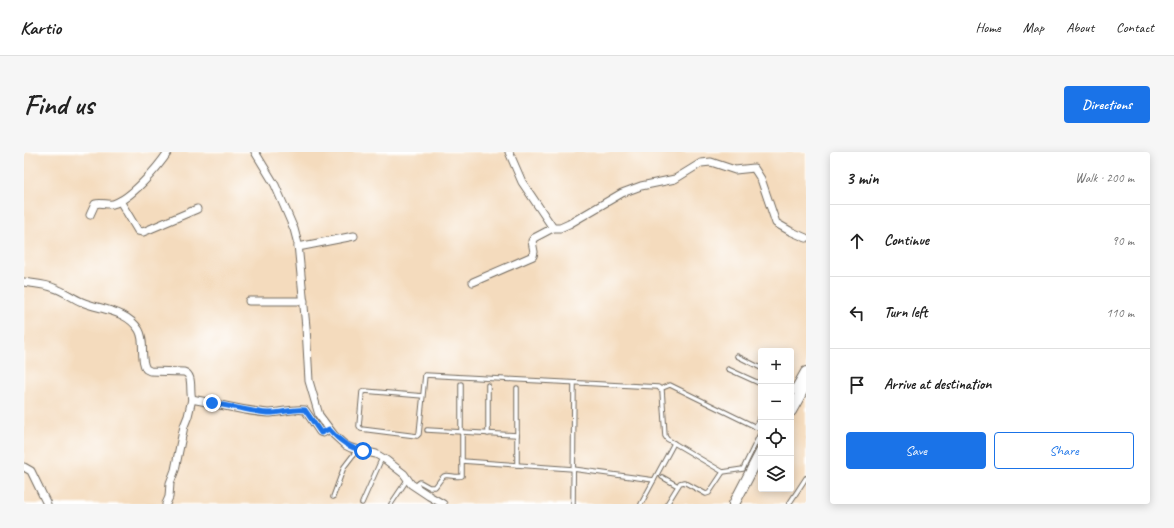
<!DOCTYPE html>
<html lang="en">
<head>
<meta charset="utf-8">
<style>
  :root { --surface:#fff; --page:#f6f6f6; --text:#222; --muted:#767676; --line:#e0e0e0; --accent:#1a73e8 }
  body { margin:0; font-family:Caveat,sans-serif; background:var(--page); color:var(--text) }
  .controls { position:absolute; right:12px; bottom:12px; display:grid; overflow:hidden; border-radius:4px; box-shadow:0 2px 10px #0003 }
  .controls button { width:36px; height:36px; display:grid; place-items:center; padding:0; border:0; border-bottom:1px solid var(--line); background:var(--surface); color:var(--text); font:20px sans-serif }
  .stop { position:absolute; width:12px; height:12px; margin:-9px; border:3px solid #1a73e8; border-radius:50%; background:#fff }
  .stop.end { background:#1a73e8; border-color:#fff; box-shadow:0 1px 4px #0008 }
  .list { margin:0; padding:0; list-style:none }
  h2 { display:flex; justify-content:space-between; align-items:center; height:52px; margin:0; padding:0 16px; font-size:17px }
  h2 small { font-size:13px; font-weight:400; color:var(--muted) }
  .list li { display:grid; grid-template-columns:26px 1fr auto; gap:12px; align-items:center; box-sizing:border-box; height:72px; padding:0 16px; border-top:1px solid var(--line) }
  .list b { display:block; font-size:15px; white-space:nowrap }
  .list em { font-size:13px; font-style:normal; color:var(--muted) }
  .actions { display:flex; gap:8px; padding:12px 16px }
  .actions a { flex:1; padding:9px 0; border:1px solid var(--accent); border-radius:4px; text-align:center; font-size:14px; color:var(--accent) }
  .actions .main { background:var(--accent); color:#fff }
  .icon { flex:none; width:22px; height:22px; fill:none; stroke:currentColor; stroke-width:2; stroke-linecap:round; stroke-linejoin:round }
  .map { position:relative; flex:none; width:782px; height:352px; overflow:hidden; border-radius:4px }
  header { display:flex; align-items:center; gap:24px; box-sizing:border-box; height:56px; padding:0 20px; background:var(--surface); border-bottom:1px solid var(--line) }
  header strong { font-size:19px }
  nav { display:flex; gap:22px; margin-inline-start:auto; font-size:14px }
  .intro { display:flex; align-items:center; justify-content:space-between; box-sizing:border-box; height:96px; padding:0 24px }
  h1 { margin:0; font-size:28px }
  .button { padding:10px 18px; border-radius:4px; background:var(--accent); color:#fff; font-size:14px; font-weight:700 }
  main { display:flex; gap:24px; padding:0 24px }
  aside { flex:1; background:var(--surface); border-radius:4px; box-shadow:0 2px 10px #0003 }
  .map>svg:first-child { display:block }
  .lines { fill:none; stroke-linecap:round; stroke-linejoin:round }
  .service-casing { stroke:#71695e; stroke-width:5.5 }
  .minor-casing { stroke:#71695e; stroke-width:9 }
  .primary-casing { stroke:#71695e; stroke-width:12 }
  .service { stroke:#fff; stroke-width:3.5 }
  .minor { stroke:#fff; stroke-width:7 }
  .primary { stroke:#fff; stroke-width:10 }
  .route { stroke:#1a73e8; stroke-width:5 }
</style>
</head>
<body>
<header>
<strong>Kartio</strong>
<nav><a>Home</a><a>Map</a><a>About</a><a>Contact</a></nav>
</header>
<div class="intro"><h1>Find us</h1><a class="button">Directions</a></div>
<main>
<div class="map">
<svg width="782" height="352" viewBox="0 0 782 352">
  <rect width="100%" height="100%" fill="#fff"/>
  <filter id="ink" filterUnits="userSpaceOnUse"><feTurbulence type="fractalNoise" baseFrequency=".025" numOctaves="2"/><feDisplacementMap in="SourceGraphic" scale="8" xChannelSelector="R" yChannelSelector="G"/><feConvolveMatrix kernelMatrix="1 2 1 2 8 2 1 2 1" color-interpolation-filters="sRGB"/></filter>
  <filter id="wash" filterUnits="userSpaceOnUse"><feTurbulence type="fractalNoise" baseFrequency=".012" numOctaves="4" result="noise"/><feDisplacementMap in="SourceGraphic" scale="16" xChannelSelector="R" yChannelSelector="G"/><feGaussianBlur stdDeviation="0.9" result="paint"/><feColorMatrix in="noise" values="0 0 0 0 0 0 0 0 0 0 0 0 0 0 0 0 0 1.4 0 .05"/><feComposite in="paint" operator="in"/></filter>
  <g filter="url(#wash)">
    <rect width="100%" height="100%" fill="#f4dbbd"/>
  </g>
  <g filter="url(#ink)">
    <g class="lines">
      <defs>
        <g id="service">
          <polyline points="713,204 737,216"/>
          <polyline points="704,217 737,232"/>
          <polyline points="464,233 464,282"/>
          <polyline points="493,236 493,313"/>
          <polyline points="636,237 646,233 736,277 737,280 719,317 699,320 685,341 682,342 660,330 656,331 643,352"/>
          <polyline points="399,244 341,239 338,240 335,274 337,277 393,284 395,282 401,223 634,235 638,238 641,284 643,287 699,320"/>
          <polyline points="731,275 737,264"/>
          <polyline points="403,278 493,283"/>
          <polyline points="437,280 437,232"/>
          <polyline points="438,309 549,317 630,328"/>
          <polyline points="638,325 654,334"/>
          <path d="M391 334 396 330 405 335H411C414 332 417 326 420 324 424 322 432 326 438 324V280"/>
          <polyline points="309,345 320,315 333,298"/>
          <polyline points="338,351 358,306"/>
          <polyline points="367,352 383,328"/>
          <polyline points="549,352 550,231"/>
          <polyline points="617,352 650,291"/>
          <polyline points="765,352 782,326"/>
        </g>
        <g id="minor">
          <polyline points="231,0 251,33 270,77 274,92 282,175 285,229 295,263 310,283 321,293 327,296 352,302 362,308 380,322 387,332 405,344 419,352"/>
          <polyline points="485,0 498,30 529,76 536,76 545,72 598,41 617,34 651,27 677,11 687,10 711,18 730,16 737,27 752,71 766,79 782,86"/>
          <polyline points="96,49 114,79 119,80 173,57"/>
          <path d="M66 63 71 52C77 50 83 53 89 52 107 47 134 15 144 0"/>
          <polyline points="274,95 330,84"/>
          <path d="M0 130C10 132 21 132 30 136 40 139 48 146 58 150 77 158 103 158 115 178 122 190 115 205 122 217L126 219 160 220C170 223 165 239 168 247 194 252 218 259 244 261 256 261 269 256 281 258L296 280 299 281 305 277"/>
          <polyline points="449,130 509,104 510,100 508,89 510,86 529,76"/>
          <polyline points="225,149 280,149"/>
          <polyline points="0,315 7,319 23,352"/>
          <polyline points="142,352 145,345 146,331 151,318 160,274 164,264 168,247"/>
        </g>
        <g id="primary">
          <polyline points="772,238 782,220"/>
          <polyline points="767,259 782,232"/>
          <polyline points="710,352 737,300"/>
        </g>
      </defs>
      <use href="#service" class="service-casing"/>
      <use href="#minor" class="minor-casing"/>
      <use href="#primary" class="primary-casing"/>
      <use href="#service" class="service"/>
      <use href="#minor" class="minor"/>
      <use href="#primary" class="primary"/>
    </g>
  </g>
  <g class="lines" filter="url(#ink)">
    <path class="route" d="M188 251C207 254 224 259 243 261 256 262 268 256 281 258L297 281 305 277C315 289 325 296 339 299"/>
  </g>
</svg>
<div class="controls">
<button>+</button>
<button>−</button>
<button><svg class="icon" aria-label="locate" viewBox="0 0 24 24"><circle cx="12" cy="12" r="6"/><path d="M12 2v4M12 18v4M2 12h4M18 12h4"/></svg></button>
<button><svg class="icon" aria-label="layers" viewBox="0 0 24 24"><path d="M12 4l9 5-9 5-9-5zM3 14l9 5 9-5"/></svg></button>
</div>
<div class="stop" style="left:339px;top:299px"></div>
<div class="stop end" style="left:188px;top:251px"></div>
</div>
<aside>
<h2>3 min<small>Walk · 200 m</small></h2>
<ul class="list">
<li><svg class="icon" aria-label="ahead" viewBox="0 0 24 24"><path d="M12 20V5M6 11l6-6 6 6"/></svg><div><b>Continue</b></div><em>90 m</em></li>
<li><svg class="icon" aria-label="left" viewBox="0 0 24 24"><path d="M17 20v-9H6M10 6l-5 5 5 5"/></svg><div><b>Turn left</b></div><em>110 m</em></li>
<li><svg class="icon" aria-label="arrive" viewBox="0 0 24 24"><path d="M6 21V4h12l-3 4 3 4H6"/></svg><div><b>Arrive at destination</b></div></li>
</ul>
<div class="actions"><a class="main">Save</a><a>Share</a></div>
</aside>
</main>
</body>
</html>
